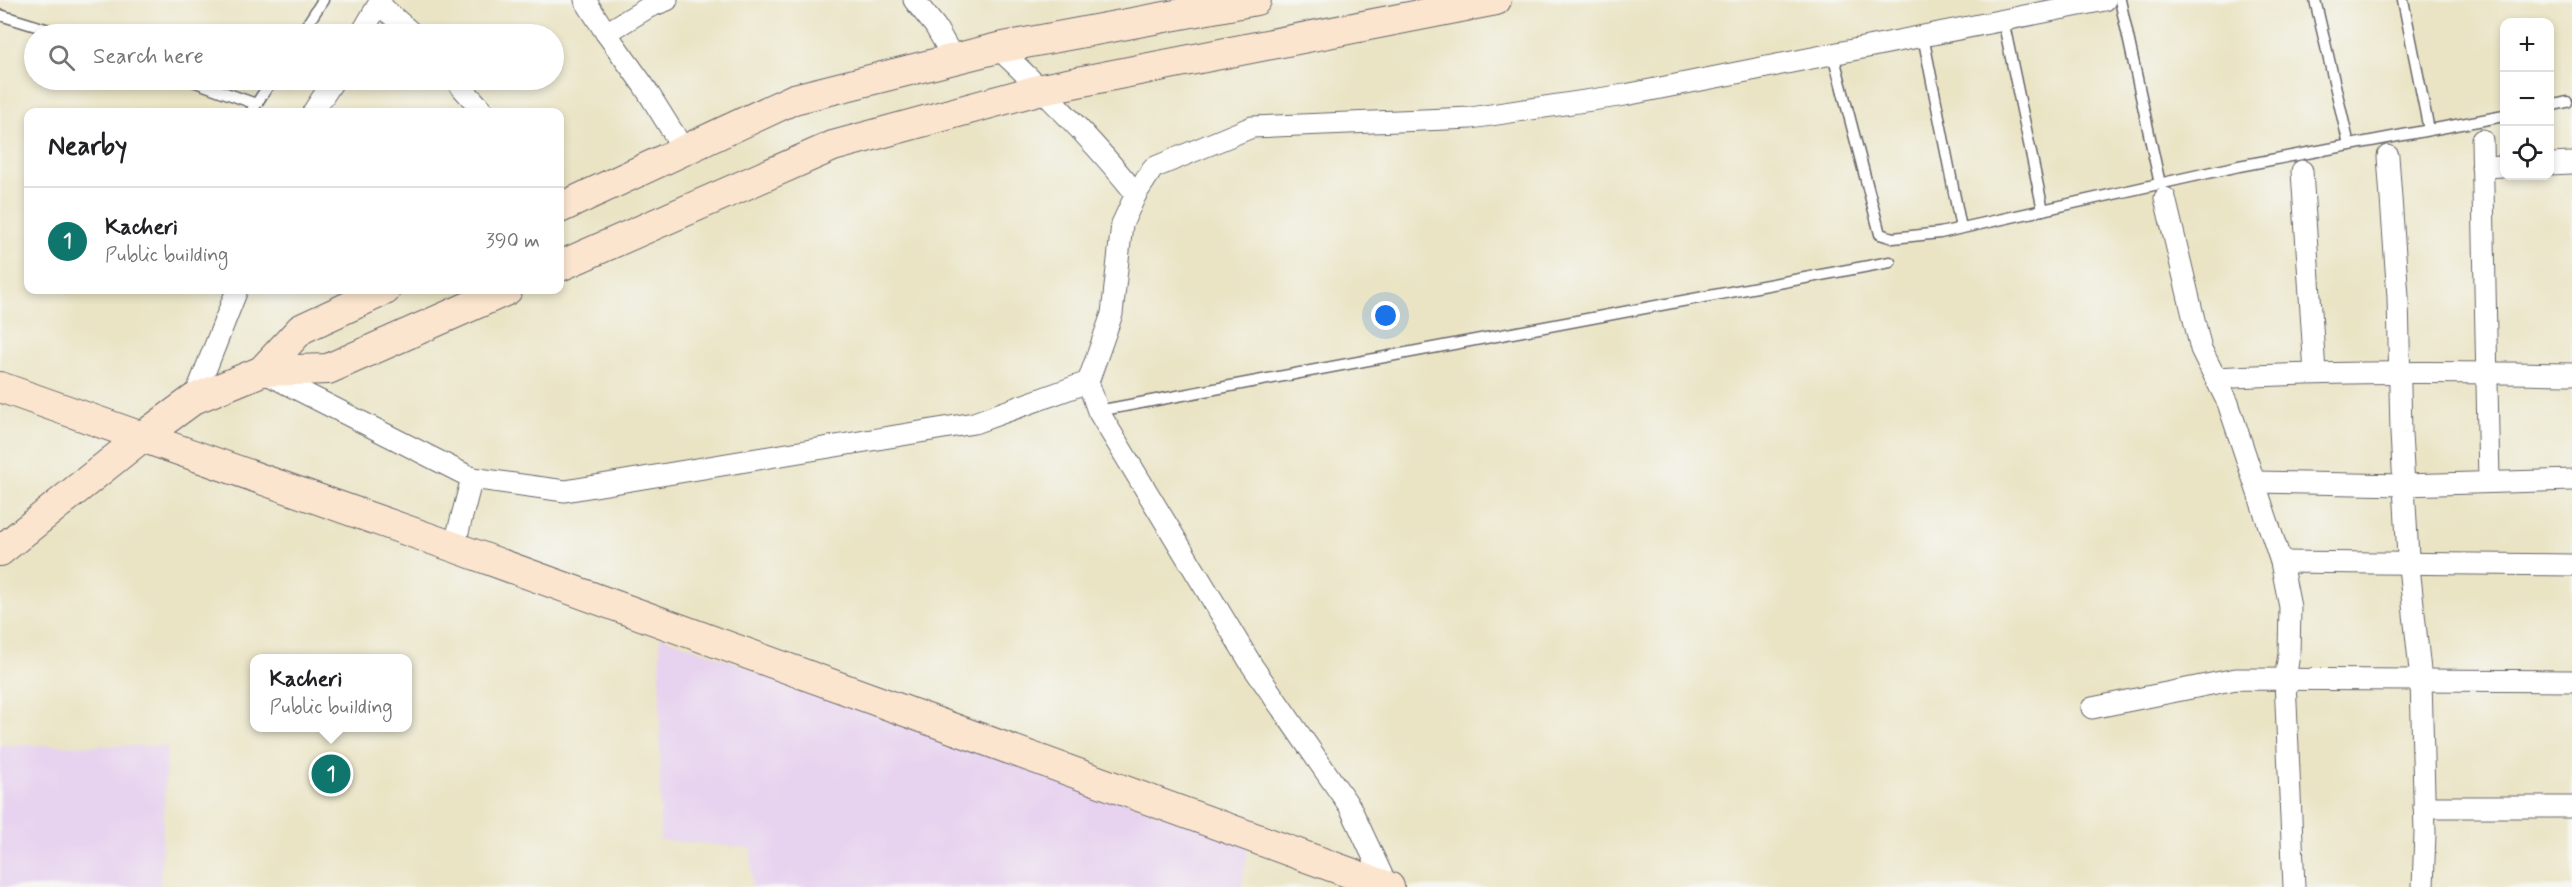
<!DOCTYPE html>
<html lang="en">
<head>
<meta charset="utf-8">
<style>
  :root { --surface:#fff; --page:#f2f2f2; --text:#202124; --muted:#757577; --line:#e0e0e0; --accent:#0f766e }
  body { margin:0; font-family:Mynerve,sans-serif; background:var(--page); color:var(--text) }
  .controls { position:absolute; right:18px; top:18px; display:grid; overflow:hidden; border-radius:12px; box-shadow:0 3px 9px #0003 }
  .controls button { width:54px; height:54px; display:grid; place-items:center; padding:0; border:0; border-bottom:2px solid var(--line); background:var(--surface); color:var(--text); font:30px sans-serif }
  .you { position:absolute; left:1386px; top:316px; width:21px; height:21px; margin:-15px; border:4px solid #fff; border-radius:50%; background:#1a73e8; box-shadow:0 0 0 9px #1a73e833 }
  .badge { display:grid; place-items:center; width:39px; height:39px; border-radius:50%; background:var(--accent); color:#fff; font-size:20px; font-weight:700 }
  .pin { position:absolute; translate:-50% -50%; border:3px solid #fff; box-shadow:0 2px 6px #0006 }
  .popup { position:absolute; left:250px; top:654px; width:162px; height:78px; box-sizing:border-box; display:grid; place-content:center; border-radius:12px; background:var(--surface); filter:drop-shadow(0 2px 4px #0005); font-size:20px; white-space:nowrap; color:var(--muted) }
  .popup b { font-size:22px; color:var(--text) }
  .popup::after { content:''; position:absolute; left:50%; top:100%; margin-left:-12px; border:12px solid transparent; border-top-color:var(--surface) }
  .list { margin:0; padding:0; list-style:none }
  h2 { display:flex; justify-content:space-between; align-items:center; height:78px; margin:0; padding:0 24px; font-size:26px }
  h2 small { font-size:20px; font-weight:400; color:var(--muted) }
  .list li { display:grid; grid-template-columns:39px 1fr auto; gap:18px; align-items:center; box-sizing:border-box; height:108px; padding:0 24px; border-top:2px solid var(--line) }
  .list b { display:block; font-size:22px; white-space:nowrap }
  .list p { margin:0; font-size:20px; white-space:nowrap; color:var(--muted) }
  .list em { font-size:20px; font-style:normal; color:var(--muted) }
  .icon { flex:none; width:33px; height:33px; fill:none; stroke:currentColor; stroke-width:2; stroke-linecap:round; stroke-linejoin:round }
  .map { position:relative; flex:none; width:2572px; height:887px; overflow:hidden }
  .search { position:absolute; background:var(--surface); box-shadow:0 3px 9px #0003; left:24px; top:24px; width:540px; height:66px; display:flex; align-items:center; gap:15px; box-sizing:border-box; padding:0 21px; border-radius:33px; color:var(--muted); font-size:22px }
  .panel { position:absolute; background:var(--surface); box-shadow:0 3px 9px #0003; left:24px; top:108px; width:540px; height:186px; border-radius:12px }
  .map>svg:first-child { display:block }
  .built { fill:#e7d2ef }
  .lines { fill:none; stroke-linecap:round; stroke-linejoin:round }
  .lane-casing { stroke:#68666b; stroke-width:13 }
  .street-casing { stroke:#68666b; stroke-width:23 }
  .secondary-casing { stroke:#68666b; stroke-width:32 }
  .lane { stroke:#fff; stroke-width:10 }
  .street { stroke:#fff; stroke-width:21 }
  .secondary { stroke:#fbe5cf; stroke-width:30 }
</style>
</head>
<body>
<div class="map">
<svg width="2572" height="887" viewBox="0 0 2572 887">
  <rect width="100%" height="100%" fill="#f6f6f2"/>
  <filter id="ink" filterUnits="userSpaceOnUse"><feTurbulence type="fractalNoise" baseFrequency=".0167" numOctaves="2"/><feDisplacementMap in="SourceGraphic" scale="12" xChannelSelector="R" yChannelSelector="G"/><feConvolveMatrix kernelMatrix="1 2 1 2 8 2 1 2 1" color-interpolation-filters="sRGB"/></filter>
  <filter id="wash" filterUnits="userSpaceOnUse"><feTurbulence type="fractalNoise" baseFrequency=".008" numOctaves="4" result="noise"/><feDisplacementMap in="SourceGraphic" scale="24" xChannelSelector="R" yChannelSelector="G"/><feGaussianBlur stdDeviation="1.35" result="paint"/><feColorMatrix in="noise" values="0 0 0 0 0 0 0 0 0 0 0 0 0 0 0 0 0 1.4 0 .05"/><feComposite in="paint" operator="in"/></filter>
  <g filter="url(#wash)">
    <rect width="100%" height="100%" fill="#eae4c4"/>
    <g class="built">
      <polygon points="660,636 1249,845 1241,887 752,887 751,848 660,840"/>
      <polygon points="0,745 167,746 160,887 0,887"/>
    </g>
  </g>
  <g filter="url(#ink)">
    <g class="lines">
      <defs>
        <g id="lane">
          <polyline points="2120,0 2160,184"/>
          <polyline points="2315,0 2349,145"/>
          <polyline points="2403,0 2429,130"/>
          <polyline points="0,15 62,34"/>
          <polyline points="2003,20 2043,210"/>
          <polyline points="301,34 323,0"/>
          <polyline points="1923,36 1961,228"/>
          <polyline points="1833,54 1880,234 1893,238 1940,233 2239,166 2504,116"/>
          <polyline points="190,80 256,104"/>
          <polyline points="2550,106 2567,102"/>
          <polyline points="251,112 272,80"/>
          <polyline points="1098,411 1890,262"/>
        </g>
        <g id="street">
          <polyline points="585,0 606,33 644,86 684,150"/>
          <polyline points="914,0 935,26 954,59"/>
          <polyline points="379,4 413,34"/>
          <polyline points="606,33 649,7 667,0"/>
          <polyline points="361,34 381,0"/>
          <path d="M998 48C1047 94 1094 141 1136 194"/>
          <polyline points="455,80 484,112"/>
          <polyline points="313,112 334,80"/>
          <polyline points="2482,140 2489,482"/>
          <polyline points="2388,156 2398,297 2401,433 2408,557 2421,680 2425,833 2423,887"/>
          <polyline points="2550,164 2572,163"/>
          <polyline points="2482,167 2504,166"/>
          <polyline points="2302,171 2315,373"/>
          <polyline points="2165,198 2201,349 2228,403 2281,562 2290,607 2289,654 2285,680 2294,887"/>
          <polyline points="263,372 472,478 565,491 974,423 1088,382"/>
          <path d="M2216 378C2335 371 2453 372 2572 374"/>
          <polyline points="194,399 237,290"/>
          <polyline points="2255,482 2404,485 2572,480"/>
          <polyline points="454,547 472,478"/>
          <polyline points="2281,562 2572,565"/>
          <polyline points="2092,708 2236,679 2572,681"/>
          <polyline points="2424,807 2572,807"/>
          <polyline points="1387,886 1350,807 1253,667 1098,411 1088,382 1112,314 1122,224 1136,194 1153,168 1252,127 1471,118 1625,95 2105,0"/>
        </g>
        <g id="secondary">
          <polyline points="560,208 794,99 998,48 1256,0"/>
          <polyline points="560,266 833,146 1042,89 1496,0"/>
          <polyline points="262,371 301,329 385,290"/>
          <polyline points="0,387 454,547 1389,887"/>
          <polyline points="0,551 142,437 194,399 262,371 328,369 507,290"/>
        </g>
      </defs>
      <use href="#lane" class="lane-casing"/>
      <use href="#street" class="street-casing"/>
      <use href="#secondary" class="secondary-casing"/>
      <use href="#lane" class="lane"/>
      <use href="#street" class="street"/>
      <use href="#secondary" class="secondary"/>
    </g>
  </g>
</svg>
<div class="controls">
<button>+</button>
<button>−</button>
<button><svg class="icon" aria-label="locate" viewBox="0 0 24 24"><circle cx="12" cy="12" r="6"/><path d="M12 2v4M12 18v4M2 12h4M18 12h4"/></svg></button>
</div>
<div class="you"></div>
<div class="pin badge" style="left:331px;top:774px">1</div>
<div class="popup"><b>Kacheri</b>Public building</div>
<div class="search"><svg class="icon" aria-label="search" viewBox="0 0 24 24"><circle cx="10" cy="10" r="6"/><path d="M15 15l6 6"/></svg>Search here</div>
<section class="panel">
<h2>Nearby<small></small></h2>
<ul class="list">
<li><span class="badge">1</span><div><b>Kacheri</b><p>Public building</p></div><em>390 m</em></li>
</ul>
</section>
</div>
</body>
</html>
